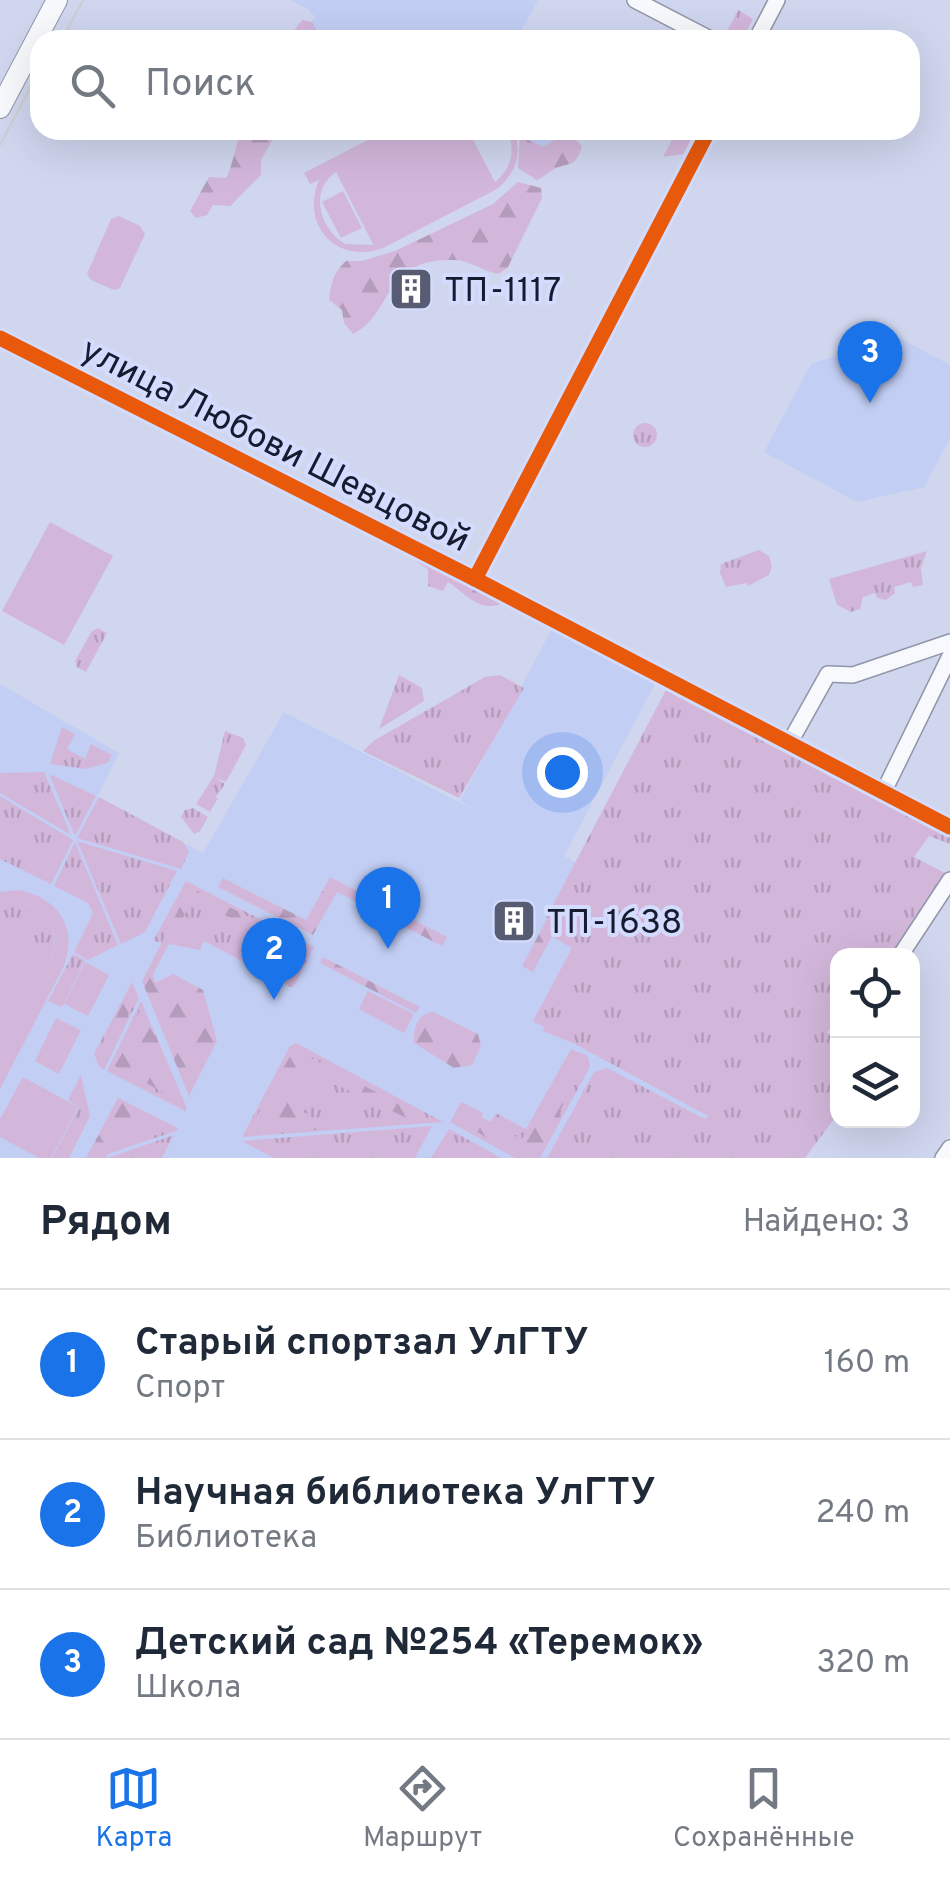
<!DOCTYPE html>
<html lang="ru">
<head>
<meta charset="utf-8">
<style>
  :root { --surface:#fff; --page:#f2f2f3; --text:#1f2937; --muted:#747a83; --line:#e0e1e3; --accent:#1a73e8 }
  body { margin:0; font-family:Overpass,sans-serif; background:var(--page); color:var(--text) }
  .controls { position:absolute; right:30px; bottom:30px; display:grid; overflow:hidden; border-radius:20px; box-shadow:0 10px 40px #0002 }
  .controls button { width:90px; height:90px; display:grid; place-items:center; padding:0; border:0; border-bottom:2px solid var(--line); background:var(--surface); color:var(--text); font:50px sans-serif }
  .you { position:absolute; left:562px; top:772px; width:35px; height:35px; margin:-25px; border:8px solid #fff; border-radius:50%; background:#1a73e8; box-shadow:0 0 0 15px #1a73e833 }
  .badge { display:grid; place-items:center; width:65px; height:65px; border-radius:50%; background:var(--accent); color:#fff; font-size:32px; font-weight:700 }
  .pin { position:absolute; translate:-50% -82px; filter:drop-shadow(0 2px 5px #0008) }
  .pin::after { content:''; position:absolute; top:52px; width:35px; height:30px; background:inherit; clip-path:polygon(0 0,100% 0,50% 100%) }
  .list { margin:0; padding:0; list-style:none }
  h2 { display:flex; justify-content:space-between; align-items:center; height:130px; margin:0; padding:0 40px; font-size:42px }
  h2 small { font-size:32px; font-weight:400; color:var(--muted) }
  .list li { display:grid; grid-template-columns:65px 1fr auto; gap:30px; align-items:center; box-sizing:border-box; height:150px; padding:0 40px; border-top:2px solid var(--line) }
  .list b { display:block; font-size:38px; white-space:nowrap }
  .list p { margin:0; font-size:32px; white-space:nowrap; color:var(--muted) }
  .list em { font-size:32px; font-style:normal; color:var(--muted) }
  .icon { flex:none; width:55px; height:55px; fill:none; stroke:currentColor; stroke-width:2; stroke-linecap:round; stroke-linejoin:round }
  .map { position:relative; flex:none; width:950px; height:1158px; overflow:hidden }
  .search { position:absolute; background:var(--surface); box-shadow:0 10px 40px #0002; left:30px; right:30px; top:30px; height:110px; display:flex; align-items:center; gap:25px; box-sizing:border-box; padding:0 35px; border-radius:30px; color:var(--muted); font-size:38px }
  .sheet { height:580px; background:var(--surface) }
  nav { display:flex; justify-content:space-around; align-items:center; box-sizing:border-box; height:140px; border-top:2px solid var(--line); background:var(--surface); font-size:28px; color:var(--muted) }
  nav a { display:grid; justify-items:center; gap:5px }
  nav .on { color:var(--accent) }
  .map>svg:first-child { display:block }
  .built { fill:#c3cef4 }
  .grass { fill:url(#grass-tufts) }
  .forest { fill:url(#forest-firs) }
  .pitch { fill:#d3b7db; fill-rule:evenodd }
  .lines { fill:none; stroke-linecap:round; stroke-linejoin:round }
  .minor-casing { stroke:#9095a9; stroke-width:18 }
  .major-casing { stroke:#9095a9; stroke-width:22 }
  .minor { stroke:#f8f9fc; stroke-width:15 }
  .major { stroke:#f8f9fc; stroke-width:20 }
  .tram { stroke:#cdcfd6; stroke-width:2.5 }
  .cycleway-casing { stroke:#d3dcfe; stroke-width:21 }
  .cycleway { stroke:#e8590c; stroke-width:15 }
  .labels { text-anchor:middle; stroke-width:8; stroke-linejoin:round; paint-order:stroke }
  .poi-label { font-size:35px; fill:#161b2f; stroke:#d3dcfe; text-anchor:start }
  .street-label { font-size:35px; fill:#161b2f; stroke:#d3dcfe }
</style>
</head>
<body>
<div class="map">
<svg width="950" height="1158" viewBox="0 0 950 1158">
  <defs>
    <pattern id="grass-tufts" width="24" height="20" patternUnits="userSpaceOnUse" patternTransform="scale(2.5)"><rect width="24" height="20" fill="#d3b7db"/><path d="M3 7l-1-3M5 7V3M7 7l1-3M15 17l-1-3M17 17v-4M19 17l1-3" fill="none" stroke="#b49dbc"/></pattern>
    <pattern id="forest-firs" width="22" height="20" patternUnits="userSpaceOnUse" patternTransform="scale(2.5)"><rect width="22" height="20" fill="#d3b7db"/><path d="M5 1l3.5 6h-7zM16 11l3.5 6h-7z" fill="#b49dbc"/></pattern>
  </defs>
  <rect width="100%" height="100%" fill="#cfd6ee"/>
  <g class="built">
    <polygon points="290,0 538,0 516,40 330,40 309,27 315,16 310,13 310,10"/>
    <polygon points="515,130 577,130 557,160"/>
    <polygon points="896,336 950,365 950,438 924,487 857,502 764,452 811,364"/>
    <polygon points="553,627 656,682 564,856 585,868 762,1158 0,1158 0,684 119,753 97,797 203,853 284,712 478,812 460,801"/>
  </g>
  <g class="grass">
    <polygon points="738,10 753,19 742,40 724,37"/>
    <polygon points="677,130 696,130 683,154 663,157"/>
    <circle cx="645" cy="435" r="12"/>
    <polygon points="759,550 769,556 772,566 769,575 748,586 746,583 726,587 720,573 721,564"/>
    <polygon points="927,551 921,568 923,585 913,587 911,582 894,587 895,593 886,600 877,598 875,593 863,597 860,609 851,612 837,605 829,579"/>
    <polygon points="98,628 107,633 86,672 77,667 75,661 91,632"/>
    <polygon points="399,675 422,688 424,701 379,729"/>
    <polygon points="500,675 524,688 459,798 363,751 375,740 485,677"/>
    <polygon points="667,688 950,836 950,844 929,836 914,857 949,875 897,955 838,956 837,1032 829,1030 827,1033 837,1038 837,1115 805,1158 547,1158 594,1072 607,1068 705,1119 708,1116 575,1044 543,1031 544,1027 533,1021 572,948 553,937 559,925 546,918"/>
    <polygon points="62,727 75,734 67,749 85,759 91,744 112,755 108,763 85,769 50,764"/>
    <polygon points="225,731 243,738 246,745 226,782 216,778 225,784 215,798 218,798 210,812 196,804 214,776"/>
    <polygon points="44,772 71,835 0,793 0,773"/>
    <polygon points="49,774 96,796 75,836"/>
    <polygon points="0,796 73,840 51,884 0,859"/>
    <polygon points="99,797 183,842 189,852 181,869 77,838"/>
    <polygon points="193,808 208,817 200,831 194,834 181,817 185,810"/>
    <polygon points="77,841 177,871 145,932 121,944"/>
    <polygon points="75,842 118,945 88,960 74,952 93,913 88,903 54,886"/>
    <polygon points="186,881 314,947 293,988 204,941 200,950 153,941"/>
    <path d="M10 902C45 902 63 930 50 962L0 936V905Z"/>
    <polygon points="73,954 85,960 62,1007 48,1001"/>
    <polygon points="132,982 139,998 104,1070 99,1066 94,1054"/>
    <polygon points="141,1001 187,1108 185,1111 107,1071"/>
    <polygon points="296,1043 443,1122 242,1137 290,1046"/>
    <polygon points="571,1049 588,1056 590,1067 540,1158 515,1158 450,1122 461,1102 483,1113 481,1117 491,1122 496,1113 526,1129"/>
    <polygon points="81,1075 90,1116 69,1158 52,1158 79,1107 68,1100"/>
    <polygon points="118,1098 178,1128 176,1131 96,1158 86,1158"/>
    <polygon points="432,1126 415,1158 274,1158 242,1141"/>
    <polygon points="449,1129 501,1158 431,1158"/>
    <polygon points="174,1135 162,1158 107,1158"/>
  </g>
  <g class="forest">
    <polygon points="302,20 313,22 318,40 287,40"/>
    <path d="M242 130H278L261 160V175L230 206 213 205 207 215 196 218 190 211 209 177 226 178C234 162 235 146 242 130Z"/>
    <path d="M520 136 543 147 555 140H576L582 146C576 170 566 161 551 171 546 174 542 178 537 180L518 168Z"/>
    <path d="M518 182 541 188 542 198 508 267 499 274C484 272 469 260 455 260 380 258 395 313 353 334L344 323 342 310 329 300C331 283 333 273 346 261H362L395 251 493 204Z"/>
    <path d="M411 554 503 600V603C480 614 465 593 448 582L443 591 428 586V569L408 556Z"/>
    <polygon points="330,877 447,937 442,946 337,892 313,935 218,887 223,878 306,920"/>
    <polygon points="190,887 310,948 306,956 193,899 153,974 155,983 173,974 203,990 217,1041 189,1096 142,981"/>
    <polygon points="547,919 558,925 533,972 522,966"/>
    <polygon points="323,957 420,1007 416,1013 320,963"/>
    <polygon points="132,985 137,997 106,1060 97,1055"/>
    <polygon points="142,1006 183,1103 113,1065"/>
    <path d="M433 1012 478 1034 481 1046 472 1065 454 1068 414 1043C413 1028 417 1014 433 1012Z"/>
    <polygon points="294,1049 429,1120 413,1121 303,1069 304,1092 295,1103 293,1114 306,1113 318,1122 319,1130 285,1133 265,1121 256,1134 247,1134"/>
    <polygon points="560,1075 565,1075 570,1089 560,1111 561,1118 540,1158 517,1158 467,1125 473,1119 522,1139"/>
    <polygon points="118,1098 153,1117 134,1138 118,1136 106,1158 87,1158"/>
  </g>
  <g class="pitch">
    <path d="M387 130H468L495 182C512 168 516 150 507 130H514C522 154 517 172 497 189L383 248C336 265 300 225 319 180L310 184 304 173ZM336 172 373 244V245L345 244C319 228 309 190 336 172Z"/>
    <polygon points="343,191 362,228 341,238 322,202"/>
    <polygon points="119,216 140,226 145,234 120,288 114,290 91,280 87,274 111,219"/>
    <polygon points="50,522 113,556 64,645 2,611"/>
    <path d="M19 890C59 898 79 929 63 968L0 1089V936L50 962C67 927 36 893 0 905V892Z"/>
    <polygon points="85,962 109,975 88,1016 64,1004"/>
    <polygon points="368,991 414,1014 404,1033 359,1009"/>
    <polygon points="56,1018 81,1030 59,1074 35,1061"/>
    <polygon points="23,1077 78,1107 51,1158 39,1158 0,1137 0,1119"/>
  </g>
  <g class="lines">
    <defs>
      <g id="minor">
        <polyline points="635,0 712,40"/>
        <polyline points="756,40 777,0"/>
        <polyline points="0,338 475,579 950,827"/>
        <polyline points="475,579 709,130"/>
        <polyline points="790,742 828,674 853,675 950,642"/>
        <polyline points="884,791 950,656"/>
        <polyline points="900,956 950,880"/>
        <polyline points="943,1158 950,1148"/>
      </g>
      <polyline id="major" points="0,108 57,0"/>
    </defs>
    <use href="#minor" class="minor-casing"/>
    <use href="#major" class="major-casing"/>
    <use href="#minor" class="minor"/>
    <use href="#major" class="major"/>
    <g class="tram">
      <polyline points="62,40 83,0"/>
      <polyline points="0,145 40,69"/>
    </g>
    <defs>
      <g id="cycleway">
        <polyline points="0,338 475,579 950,827"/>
        <polyline points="475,579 709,130"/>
      </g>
    </defs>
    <use href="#cycleway" class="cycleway-casing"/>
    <use href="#cycleway" class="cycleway"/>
  </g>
  <defs>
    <symbol id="building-square" viewBox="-11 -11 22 22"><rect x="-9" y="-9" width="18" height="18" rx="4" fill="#575c72" stroke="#d3dcfe"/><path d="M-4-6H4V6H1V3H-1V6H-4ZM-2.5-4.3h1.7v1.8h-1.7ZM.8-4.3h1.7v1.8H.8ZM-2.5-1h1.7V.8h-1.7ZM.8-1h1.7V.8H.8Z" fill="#fff"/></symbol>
  </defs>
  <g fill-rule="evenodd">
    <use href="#building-square" x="386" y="264" width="50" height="50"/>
    <use href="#building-square" x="489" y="896" width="50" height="50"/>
  </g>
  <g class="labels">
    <g class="poi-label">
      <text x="444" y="301">ТП-1117</text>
      <text x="546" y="933">ТП-1638</text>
    </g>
    <g class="street-label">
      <text transform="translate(276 444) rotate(27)" y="12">улица Любови Шевцовой</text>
    </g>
  </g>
</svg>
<div class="controls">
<button><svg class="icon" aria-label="locate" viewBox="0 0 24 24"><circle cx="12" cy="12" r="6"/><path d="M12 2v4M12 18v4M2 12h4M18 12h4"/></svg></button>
<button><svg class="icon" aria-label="layers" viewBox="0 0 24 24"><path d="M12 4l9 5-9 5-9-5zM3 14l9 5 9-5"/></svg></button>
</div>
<div class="you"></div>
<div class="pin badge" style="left:388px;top:949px">1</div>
<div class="pin badge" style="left:274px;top:1000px">2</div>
<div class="pin badge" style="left:870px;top:403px">3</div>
<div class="search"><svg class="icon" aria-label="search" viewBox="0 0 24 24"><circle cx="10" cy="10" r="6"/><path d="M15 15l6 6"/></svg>Поиск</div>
</div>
<section class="sheet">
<h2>Рядом<small>Найдено: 3</small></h2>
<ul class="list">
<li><span class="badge">1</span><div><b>Старый спортзал УлГТУ</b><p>Спорт</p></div><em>160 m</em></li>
<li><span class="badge">2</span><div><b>Научная библиотека УлГТУ</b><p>Библиотека</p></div><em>240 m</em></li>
<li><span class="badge">3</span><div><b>Детский сад №254 «Теремок»</b><p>Школа</p></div><em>320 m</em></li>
</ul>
</section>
<nav>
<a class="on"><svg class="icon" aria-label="map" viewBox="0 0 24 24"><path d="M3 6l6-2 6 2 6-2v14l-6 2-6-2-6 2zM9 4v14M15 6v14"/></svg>Карта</a>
<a><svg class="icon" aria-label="directions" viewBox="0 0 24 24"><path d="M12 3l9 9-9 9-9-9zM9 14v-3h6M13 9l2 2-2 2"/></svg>Маршрут</a>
<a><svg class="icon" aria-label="saved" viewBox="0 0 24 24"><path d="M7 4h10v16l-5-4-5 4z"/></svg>Сохранённые</a>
</nav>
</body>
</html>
